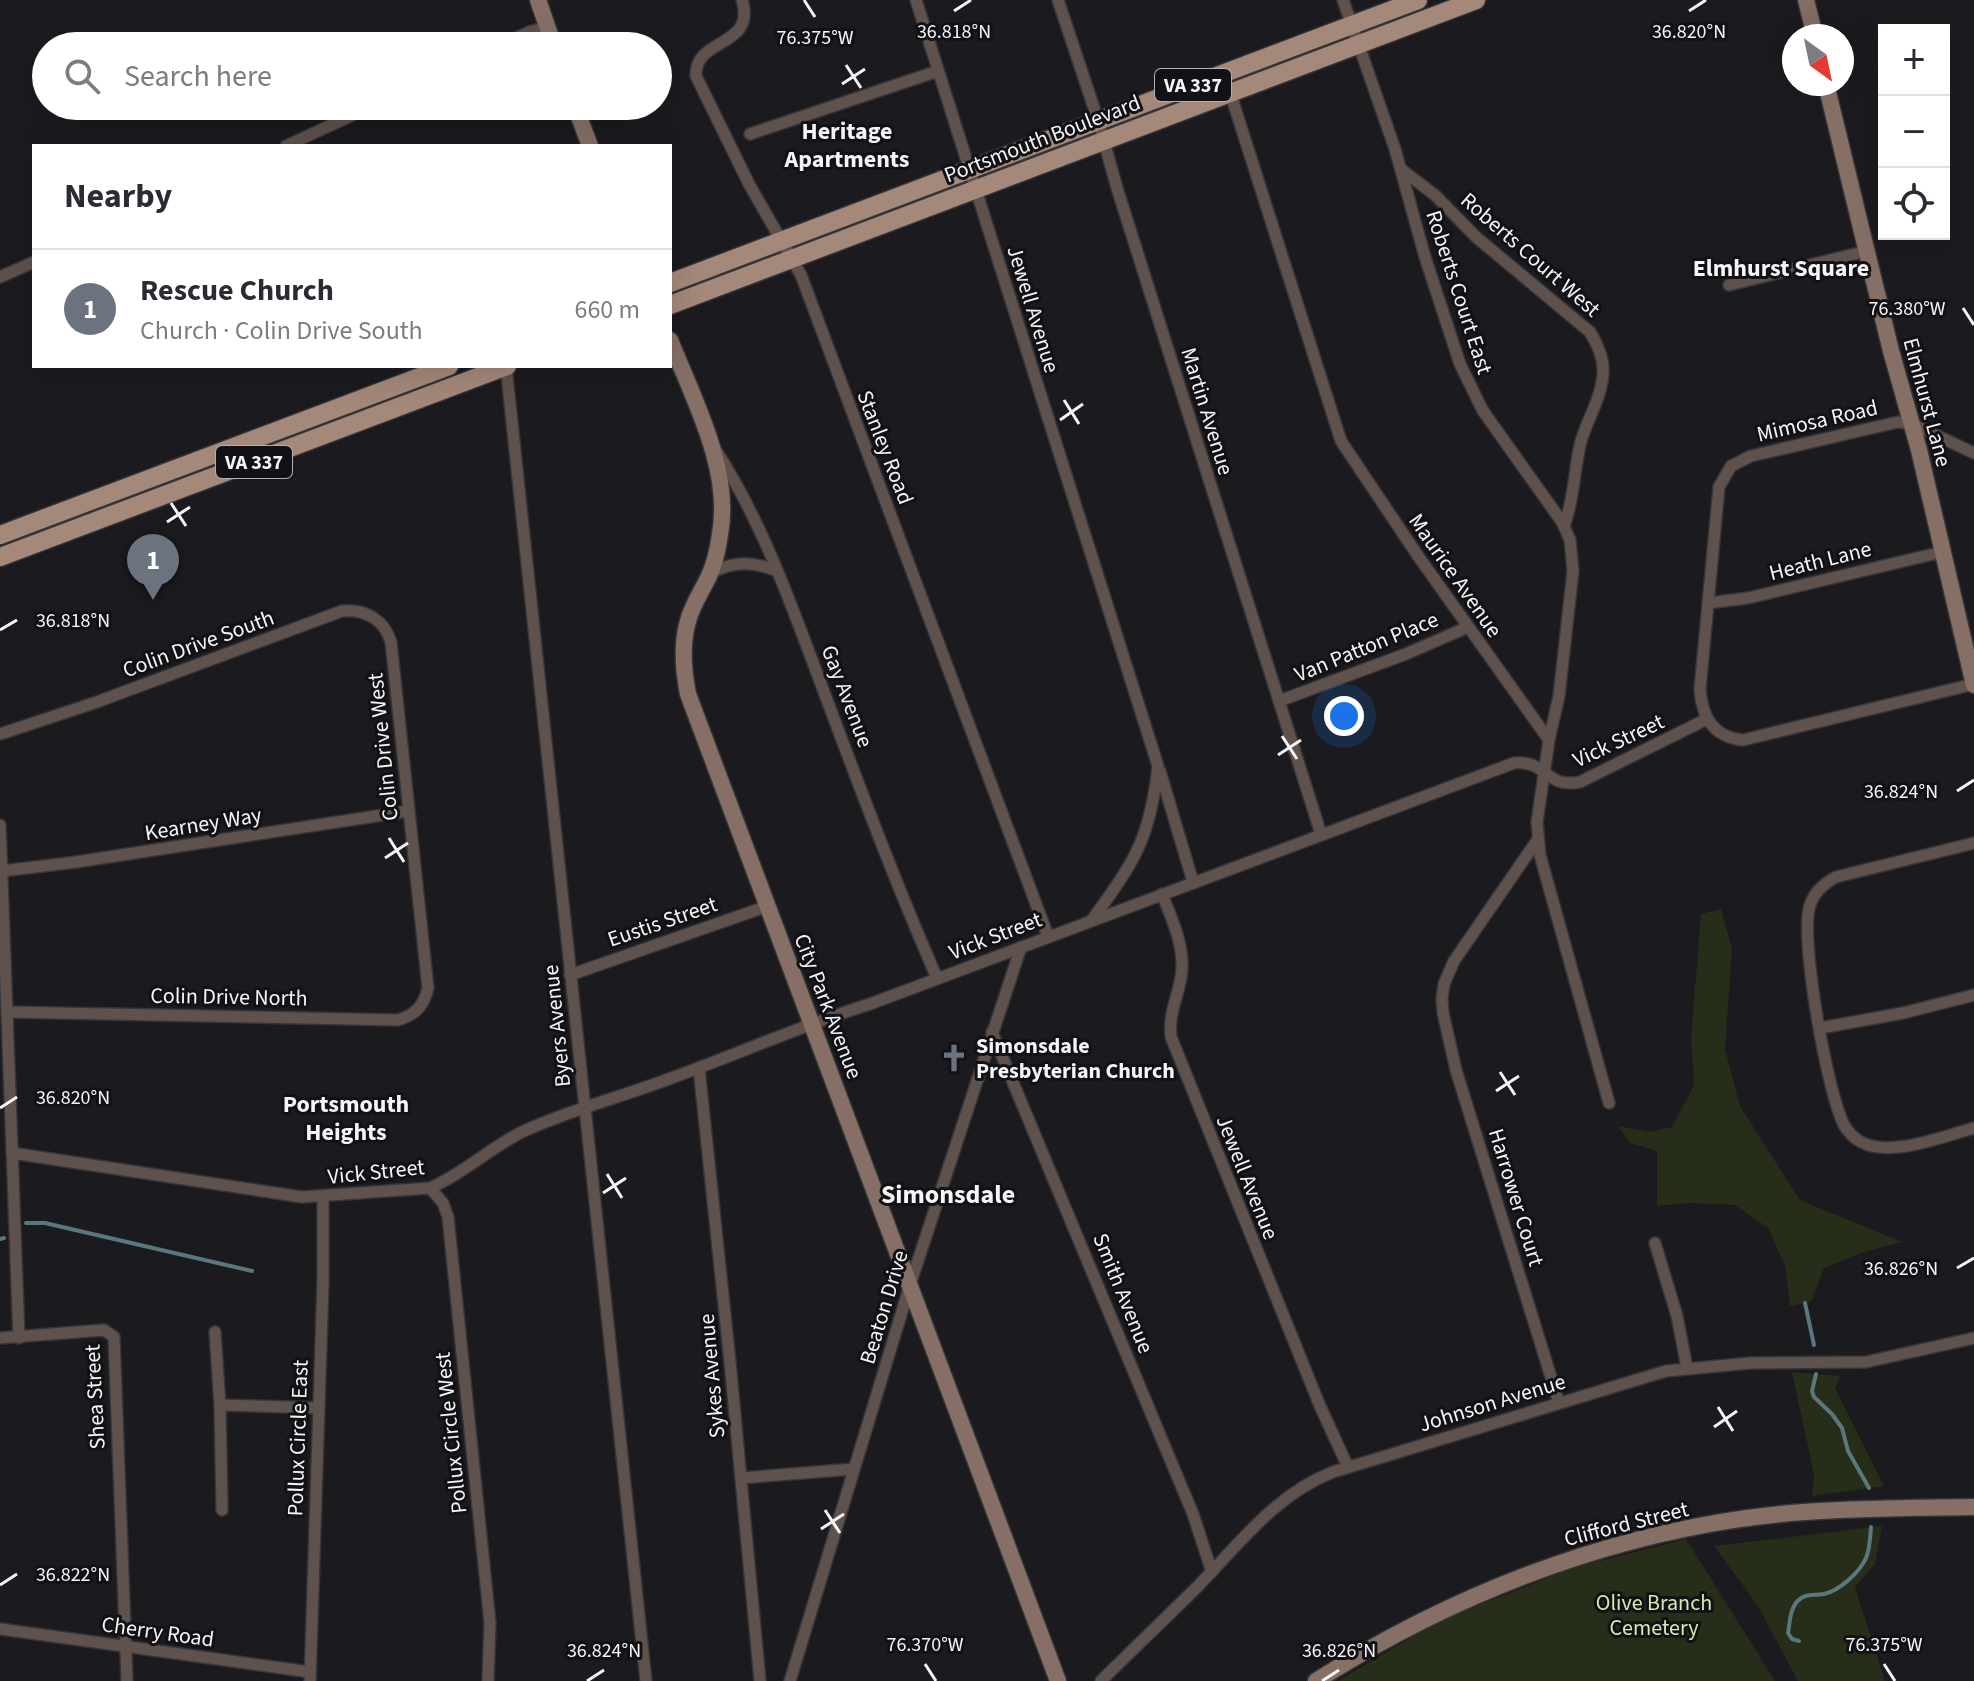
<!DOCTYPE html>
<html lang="en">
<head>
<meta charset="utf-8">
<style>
  :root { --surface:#fff; --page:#f2f2f3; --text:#2b2b33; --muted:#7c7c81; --line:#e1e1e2; --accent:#0b8043 }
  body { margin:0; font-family:"Source Sans 3",sans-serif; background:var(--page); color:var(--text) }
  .controls { position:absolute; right:24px; top:24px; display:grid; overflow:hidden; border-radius:0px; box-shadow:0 8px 32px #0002 }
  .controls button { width:72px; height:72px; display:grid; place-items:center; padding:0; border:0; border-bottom:2px solid var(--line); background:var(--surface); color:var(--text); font:40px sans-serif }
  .compass { position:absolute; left:1782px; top:24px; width:72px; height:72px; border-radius:50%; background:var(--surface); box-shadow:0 8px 32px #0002; rotate:147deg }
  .you { position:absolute; left:1344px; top:716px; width:28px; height:28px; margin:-20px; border:6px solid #fff; border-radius:50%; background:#1a73e8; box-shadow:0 0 0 12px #1a73e833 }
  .badge { display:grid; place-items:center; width:52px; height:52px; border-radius:50%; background:var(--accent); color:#fff; font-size:26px; font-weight:700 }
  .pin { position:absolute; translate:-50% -66px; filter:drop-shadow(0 2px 4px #0008) }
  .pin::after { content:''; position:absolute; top:42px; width:28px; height:24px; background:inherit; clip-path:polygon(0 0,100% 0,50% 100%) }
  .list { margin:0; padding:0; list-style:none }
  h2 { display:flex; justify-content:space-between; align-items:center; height:104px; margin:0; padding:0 32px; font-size:34px }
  h2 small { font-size:26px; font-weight:400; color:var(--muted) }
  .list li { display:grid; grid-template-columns:52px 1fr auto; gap:24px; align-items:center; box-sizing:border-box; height:120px; padding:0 32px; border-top:2px solid var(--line) }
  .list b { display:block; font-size:30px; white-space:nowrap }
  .list p { margin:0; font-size:26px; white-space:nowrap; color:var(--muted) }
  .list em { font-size:26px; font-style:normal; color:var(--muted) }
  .icon { flex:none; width:44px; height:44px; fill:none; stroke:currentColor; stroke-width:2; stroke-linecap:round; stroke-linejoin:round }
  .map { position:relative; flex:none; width:1974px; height:1681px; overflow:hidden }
  .search { position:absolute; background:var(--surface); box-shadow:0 8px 32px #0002; left:32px; top:32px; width:640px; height:88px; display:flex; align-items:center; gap:20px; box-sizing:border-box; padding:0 28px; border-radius:44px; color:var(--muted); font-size:30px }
  .panel { position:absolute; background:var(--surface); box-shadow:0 8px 32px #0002; left:32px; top:144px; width:640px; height:224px; border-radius:0px }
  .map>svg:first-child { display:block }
  .green { fill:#262d18 }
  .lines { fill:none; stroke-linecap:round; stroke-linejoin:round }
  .stream { stroke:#5b777e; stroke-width:4 }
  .street-casing { stroke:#353438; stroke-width:14 }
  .secondary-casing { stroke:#353438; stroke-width:19 }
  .primary-casing { stroke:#353438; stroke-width:21 }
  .street { stroke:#5f514b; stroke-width:11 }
  .secondary { stroke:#867066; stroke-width:16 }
  .primary { stroke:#a4887a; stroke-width:18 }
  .ticks { fill:none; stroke:#f5f4f7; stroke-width:3 }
  .labels { text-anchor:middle; stroke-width:6; stroke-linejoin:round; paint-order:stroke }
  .shield { fill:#121115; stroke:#b1b0b3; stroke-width:2 }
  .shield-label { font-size:20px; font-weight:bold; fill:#f5f4f7 }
  .street-label { font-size:22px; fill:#f5f4f7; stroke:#121115 }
  .poi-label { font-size:22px; font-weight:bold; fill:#f5f4f7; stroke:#121115; text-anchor:start }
  .park-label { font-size:22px; fill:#d6e9b1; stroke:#121115 }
  .neighbourhood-label { font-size:24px; font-weight:bold; fill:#f5f4f7; stroke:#121115 }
  .quarter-label { font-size:26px; font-weight:bold; fill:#f5f4f7; stroke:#121115 }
  .ticks-label { font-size:20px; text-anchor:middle; fill:#f5f4f7; stroke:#121115; stroke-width:6; stroke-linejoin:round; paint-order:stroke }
</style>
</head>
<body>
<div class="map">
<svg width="1974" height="1681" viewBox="0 0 1974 1681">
  <rect width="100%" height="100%" fill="#1b1a1e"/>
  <g class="green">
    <polygon points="1721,909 1732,949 1725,1049 1740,1106 1800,1200 1902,1242 1861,1253 1824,1268 1811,1302 1790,1306 1785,1266 1768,1228 1735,1205 1688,1203 1657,1206 1657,1151 1630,1143 1618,1126 1650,1132 1672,1127 1694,1085 1691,1037 1701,914"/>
    <polygon points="1792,1372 1840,1376 1835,1388 1884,1486 1812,1496 1814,1475"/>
    <polygon points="1882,1526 1875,1564 1855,1587 1885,1681 1798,1681 1758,1606 1714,1546"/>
    <polygon points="1686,1539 1775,1681 1338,1681 1439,1621 1573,1568"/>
  </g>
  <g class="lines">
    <g class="stream">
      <polyline points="26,1223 45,1223 252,1271"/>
      <polyline points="0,1239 4,1238"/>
      <polyline points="1805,1303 1814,1345"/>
      <polyline points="1816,1374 1812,1391 1814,1397 1832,1414 1842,1428 1848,1451 1869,1488"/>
      <path d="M1799 1641 1792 1639 1788 1633C1790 1622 1790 1606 1800 1599 1807 1593 1816 1596 1824 1594 1839 1591 1860 1572 1866 1558 1870 1549 1870 1537 1871 1527"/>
    </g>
    <defs>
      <g id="street">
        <path d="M742 0C757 48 694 37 696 76L749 184 801 275 1048 936"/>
        <path d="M916 0 1158 766C1150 840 1134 862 1092 920"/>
        <polyline points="1058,0 1098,120 1117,188 1321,834"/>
        <polyline points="1343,0 1395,149 1425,257 1460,364 1483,411 1562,522 1570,540 1573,571 1559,696 1549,740"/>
        <polyline points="499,46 529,32 547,27"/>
        <polyline points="1229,89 1341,441 1418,556 1549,740 1537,822 1540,855 1609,1103"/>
        <polyline points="750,134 938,71"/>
        <polyline points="286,146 372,106"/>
        <path d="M1401 169 1436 196 1476 237 1590 332C1598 345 1604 358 1603 373 1602 398 1586 421 1580 445 1574 472 1574 500 1564 526"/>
        <polyline points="0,277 34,262"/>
        <polyline points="1729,285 1867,251"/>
        <polyline points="506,366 646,1681"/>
        <path d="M717 452C763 524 791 604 821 684 858 783 895 882 937 978"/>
        <path d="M710 573C734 561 753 561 777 571"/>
        <polyline points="1708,603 1748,598 1942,552"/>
        <path d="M1974 684 1743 740C1713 737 1702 717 1700 689L1719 487 1731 466 1751 456 1898 422 1912 424 1974 453"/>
        <polyline points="1279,701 1406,654 1468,627"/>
        <path d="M0 734 94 703 342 611C365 609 384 619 391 642L428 988C424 1006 415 1015 398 1020L8 1012"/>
        <polyline points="1160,771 1193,882"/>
        <polyline points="0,825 19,1338"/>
        <polyline points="1538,839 1454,961 1444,984 1442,999 1443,1013 1456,1070 1559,1403"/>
        <path d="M1974 843 1836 877C1823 884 1812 894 1809 909 1801 944 1827 1091 1844 1125 1848 1132 1854 1138 1861 1142 1891 1158 1943 1136 1974 1128"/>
        <polyline points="2,871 76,862 409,811"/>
        <path d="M1162 894C1171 917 1183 942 1182 968 1181 993 1168 1009 1171 1037L1320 1406 1348 1467"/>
        <polyline points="570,975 768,906"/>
        <polyline points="1820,1028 1903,1013 1974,995"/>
        <polyline points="992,1032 1193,1514 1212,1572"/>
        <polyline points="699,1068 730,1362 760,1681"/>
        <path d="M12 1153 302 1197 430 1188C463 1174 491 1147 524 1131 572 1109 625 1096 674 1077 740 1053 803 1025 870 1004L1514 763C1548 760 1545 789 1580 782L1707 719"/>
        <polyline points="430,1188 443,1203 448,1217 490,1623 488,1681"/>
        <polyline points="1655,1243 1677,1316 1687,1368"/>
        <polyline points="215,1332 220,1405"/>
        <polyline points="0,1338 104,1330 114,1337 127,1681"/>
        <polyline points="741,1478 854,1469"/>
        <polyline points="222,1510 220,1405 318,1408"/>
        <polyline points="0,1629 310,1672"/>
        <polyline points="310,1681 323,1282 323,1197"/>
        <polyline points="790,1681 910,1285 1021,947"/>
        <path d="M1101 1681C1133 1649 1166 1618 1198 1586 1239 1544 1276 1494 1333 1472L1666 1371 1750 1363 1866 1362 1974 1338"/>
      </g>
      <g id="secondary">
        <polyline points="538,0 554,46"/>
        <polyline points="1806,0 1815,36"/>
        <polyline points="1826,84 1891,351 1919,450 1974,685"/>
        <polyline points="575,106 590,146"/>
        <path d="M670 340C693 398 732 470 720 534 718 549 715 563 709 576 702 591 692 605 688 621 681 645 683 669 688 694L1058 1681"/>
        <path d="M1316 1681C1463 1588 1631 1525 1804 1512 1861 1508 1918 1508 1974 1507"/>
      </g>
      <g id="primary">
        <polyline points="670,283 1418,0"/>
        <polyline points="670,305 1476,0"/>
        <polyline points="0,535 449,366"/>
        <polyline points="0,557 507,366"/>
      </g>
    </defs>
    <use href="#street" class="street-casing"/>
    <use href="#secondary" class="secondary-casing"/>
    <use href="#primary" class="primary-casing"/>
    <use href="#street" class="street"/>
    <use href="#secondary" class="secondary"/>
    <use href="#primary" class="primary"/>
  </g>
  <path class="ticks" d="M804 0 815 17M954 11 971 0M1689 11 1706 0M846 65 861 88M842 84 865 69M1963 308 1974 325M1064 400 1079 424M1060 420 1083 404M171 503 186 526M167 522 190 507M0 630 17 620M1282 736 1297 759M1278 755 1301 740M1957 791 1974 780M389 838 404 862M385 858 408 843M1500 1072 1515 1095M1496 1091 1519 1076M0 1108 17 1097M607 1174 622 1198M603 1193 626 1178M1957 1268 1974 1258M1718 1407 1733 1431M1714 1427 1737 1411M825 1510 840 1533M821 1529 844 1514M0 1585 17 1574M925 1664 936 1681M1884 1664 1895 1681M587 1681 604 1670M1322 1681 1339 1670"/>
  <defs>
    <symbol id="church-bare" viewBox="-9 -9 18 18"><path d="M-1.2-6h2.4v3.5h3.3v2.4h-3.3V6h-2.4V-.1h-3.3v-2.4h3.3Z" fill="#6b7280" stroke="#121115" stroke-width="2.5" paint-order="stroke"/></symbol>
  </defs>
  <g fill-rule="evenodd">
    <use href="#church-bare" x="934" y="1038" width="40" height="40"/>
  </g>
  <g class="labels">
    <g class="shield">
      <rect x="1155" y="69" width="76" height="32" rx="6"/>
      <rect x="216" y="446" width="76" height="32" rx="6"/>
    </g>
    <g class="shield-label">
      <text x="1193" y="92">VA 337</text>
      <text x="254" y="469">VA 337</text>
    </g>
    <g class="street-label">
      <text transform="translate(1042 138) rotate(-21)" y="8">Portsmouth Boulevard</text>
      <text transform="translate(1531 254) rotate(41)" y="8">Roberts Court West</text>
      <text transform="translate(1460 292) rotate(72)" y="8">Roberts Court East</text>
      <text transform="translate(1034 309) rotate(73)" y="8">Jewell Avenue</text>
      <text transform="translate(1928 402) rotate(75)" y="8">Elmhurst Lane</text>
      <text transform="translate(1208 411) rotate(73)" y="8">Martin Avenue</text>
      <text transform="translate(1817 420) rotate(-13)" y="8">Mimosa Road</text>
      <text transform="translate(886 447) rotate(69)" y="8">Stanley Road</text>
      <text transform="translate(1820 560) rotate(-14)" y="8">Heath Lane</text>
      <text transform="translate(1456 575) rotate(55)" y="8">Maurice Avenue</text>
      <text transform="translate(198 643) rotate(-20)" y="8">Colin Drive South</text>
      <text transform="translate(1366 646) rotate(-22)" y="8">Van Patton Place</text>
      <text transform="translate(848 696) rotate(69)" y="8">Gay Avenue</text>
      <text transform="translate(1618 740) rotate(-25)" y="8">Vick Street</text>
      <text transform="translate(382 747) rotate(-96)" y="8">Colin Drive West</text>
      <text transform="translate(203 823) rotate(-9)" y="8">Kearney Way</text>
      <text transform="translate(662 921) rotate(-19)" y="8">Eustis Street</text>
      <text transform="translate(995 935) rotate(-21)" y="8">Vick Street</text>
      <text transform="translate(229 996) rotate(1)" y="8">Colin Drive North</text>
      <text transform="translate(829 1006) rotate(69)" y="8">City Park Avenue</text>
      <text transform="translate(556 1026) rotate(-96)" y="8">Byers Avenue</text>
      <text transform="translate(376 1171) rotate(-6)" y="8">Vick Street</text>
      <text transform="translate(1248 1177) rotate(68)" y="8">Jewell Avenue</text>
      <text transform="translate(1517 1197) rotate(73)" y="8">Harrower Court</text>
      <text transform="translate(1124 1293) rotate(68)" y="8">Smith Avenue</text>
      <text transform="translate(883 1307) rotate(-73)" y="8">Beaton Drive</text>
      <text transform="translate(711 1376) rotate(-95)" y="8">Sykes Avenue</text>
      <text transform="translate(94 1397) rotate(-93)" y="8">Shea Street</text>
      <text transform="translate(1492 1402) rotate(-17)" y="8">Johnson Avenue</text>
      <text transform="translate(450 1433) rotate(-96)" y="8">Pollux Circle West</text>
      <text transform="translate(297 1438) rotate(-88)" y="8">Pollux Circle East</text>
      <text transform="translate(1626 1523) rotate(-14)" y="8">Clifford Street</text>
      <text transform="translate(158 1631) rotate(8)" y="8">Cherry Road</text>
    </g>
    <g class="poi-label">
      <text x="976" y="1053">Simonsdale<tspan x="976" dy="25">Presbyterian Church</tspan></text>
    </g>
    <g class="park-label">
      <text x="1654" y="1610">Olive Branch<tspan x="1654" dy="25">Cemetery</tspan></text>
    </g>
    <g class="neighbourhood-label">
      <text x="847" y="139">Heritage<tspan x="847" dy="28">Apartments</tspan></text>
      <text x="1781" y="276">Elmhurst Square</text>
      <text x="346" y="1112">Portsmouth<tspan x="346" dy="28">Heights</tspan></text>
    </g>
    <g class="quarter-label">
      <text x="948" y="1203">Simonsdale</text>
    </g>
  </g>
  <g class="ticks-label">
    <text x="1689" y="38">36.820°N</text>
    <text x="954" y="38">36.818°N</text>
    <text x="815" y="44">76.375°W</text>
    <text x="1907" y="315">76.380°W</text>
    <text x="73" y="627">36.818°N</text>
    <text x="1901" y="798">36.824°N</text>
    <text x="73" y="1104">36.820°N</text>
    <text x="1901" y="1275">36.826°N</text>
    <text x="73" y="1581">36.822°N</text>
    <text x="925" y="1651">76.370°W</text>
    <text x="1884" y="1651">76.375°W</text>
    <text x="604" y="1657">36.824°N</text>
    <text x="1339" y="1657">36.826°N</text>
  </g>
</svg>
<div class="controls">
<button>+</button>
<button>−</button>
<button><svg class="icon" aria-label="locate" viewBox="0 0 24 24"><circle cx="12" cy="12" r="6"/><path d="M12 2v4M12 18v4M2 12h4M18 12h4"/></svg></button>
</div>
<svg class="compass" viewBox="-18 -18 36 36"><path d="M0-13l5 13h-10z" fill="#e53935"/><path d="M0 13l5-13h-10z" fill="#7c7c81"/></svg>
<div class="you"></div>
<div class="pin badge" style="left:153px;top:600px;background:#6b7280">1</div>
<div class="search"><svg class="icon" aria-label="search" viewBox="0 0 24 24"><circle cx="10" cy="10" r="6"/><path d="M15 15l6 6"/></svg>Search here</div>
<section class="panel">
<h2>Nearby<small></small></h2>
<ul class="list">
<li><span class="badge" style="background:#6b7280">1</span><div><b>Rescue Church</b><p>Church · Colin Drive South</p></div><em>660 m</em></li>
</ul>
</section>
</div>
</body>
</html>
